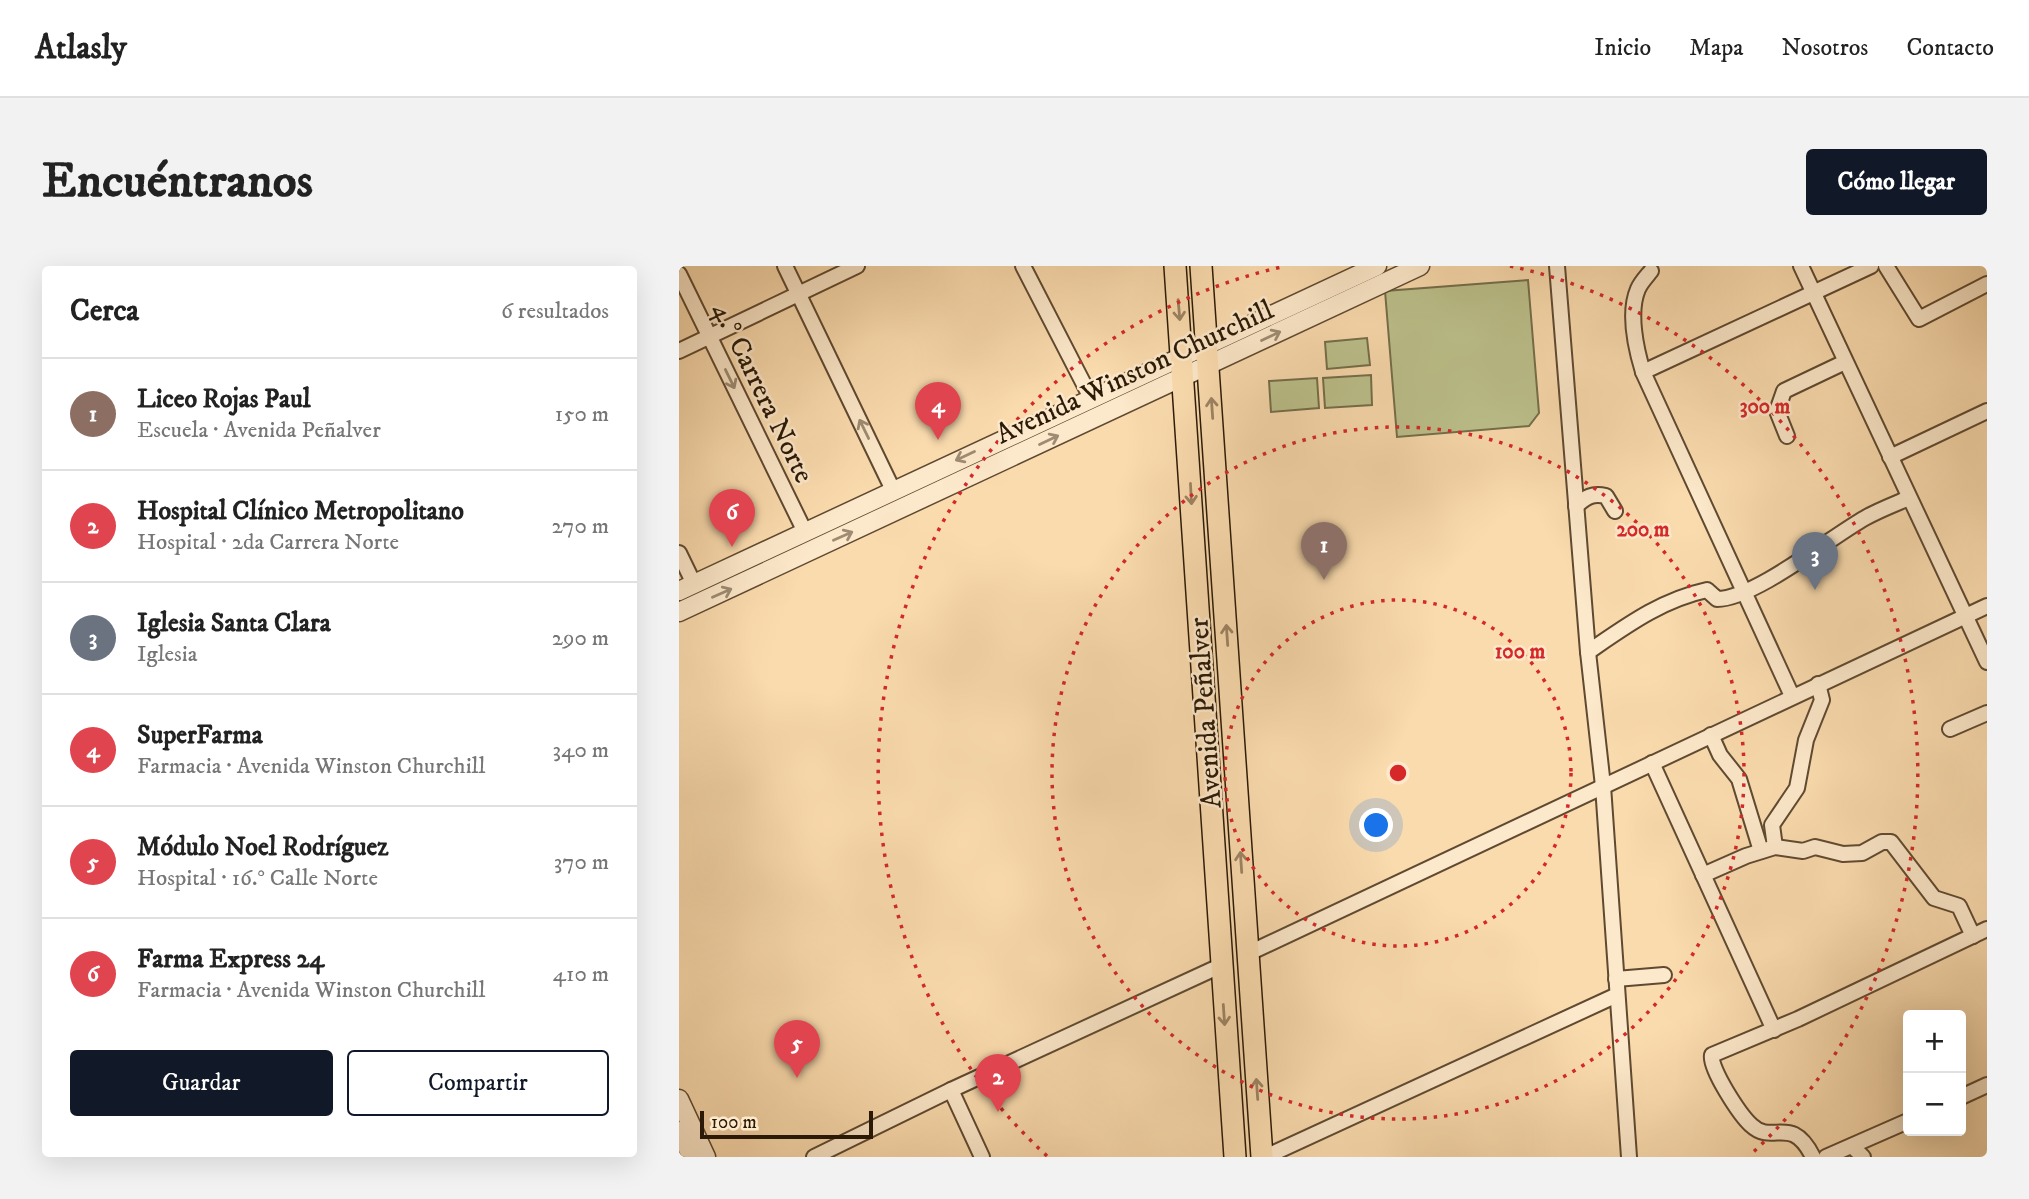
<!DOCTYPE html>
<html lang="es">
<head>
<meta charset="utf-8">
<style>
  :root { --surface:#fff; --page:#f2f2f2; --text:#222; --muted:#767676; --line:#e0e0e0; --accent:#111827 }
  body { margin:0; font-family:"IM FELL DW Pica",serif; background:var(--page); color:var(--text) }
  .controls { position:absolute; right:21px; bottom:21px; display:grid; overflow:hidden; border-radius:7px; box-shadow:0 7px 28px #0002 }
  .controls button { width:63px; height:63px; display:grid; place-items:center; padding:0; border:0; border-bottom:2px solid var(--line); background:var(--surface); color:var(--text); font:35px sans-serif }
  .scale { position:absolute; left:21px; bottom:18px; width:173px; box-sizing:border-box; padding-left:7px; border:4px solid #2b1a07; border-top:0; font-size:19px; line-height:24px; white-space:nowrap; color:#2b1a07; -webkit-text-stroke:5px #fce8ca; paint-order:stroke }
  .you { position:absolute; left:698px; top:560px; width:24px; height:24px; margin:-18px; border:5px solid #fff; border-radius:50%; background:#1a73e8; box-shadow:0 0 0 10px #1a73e833 }
  .badge { display:grid; place-items:center; width:46px; height:46px; border-radius:50%; background:var(--accent); color:#fff; font-size:23px; font-weight:700 }
  .pin { position:absolute; translate:-50% -58px; filter:drop-shadow(0 2px 4px #0008) }
  .pin::after { content:''; position:absolute; top:37px; width:24px; height:21px; background:inherit; clip-path:polygon(0 0,100% 0,50% 100%) }
  .list { margin:0; padding:0; list-style:none }
  h2 { display:flex; justify-content:space-between; align-items:center; height:91px; margin:0; padding:0 28px; font-size:30px }
  h2 small { font-size:23px; font-weight:400; color:var(--muted) }
  .list li { display:grid; grid-template-columns:46px 1fr auto; gap:21px; align-items:center; box-sizing:border-box; height:112px; padding:0 28px; border-top:2px solid var(--line) }
  .list b { display:block; font-size:26px; white-space:nowrap }
  .list p { margin:0; font-size:23px; white-space:nowrap; color:var(--muted) }
  .list em { font-size:23px; font-style:normal; color:var(--muted) }
  .actions { display:flex; gap:14px; padding:21px 28px }
  .actions a { flex:1; padding:16px 0; border:2px solid var(--accent); border-radius:7px; text-align:center; font-size:24px; color:var(--accent) }
  .actions .main { background:var(--accent); color:#fff }
  .map { position:relative; flex:none; width:1308px; height:891px; overflow:hidden; border-radius:7px }
  header { display:flex; align-items:center; gap:42px; box-sizing:border-box; height:98px; padding:0 35px; background:var(--surface); border-bottom:2px solid var(--line) }
  header strong { font-size:33px }
  nav { display:flex; gap:38px; margin-inline-start:auto; font-size:24px }
  .intro { display:flex; align-items:center; justify-content:space-between; box-sizing:border-box; height:168px; padding:0 42px }
  h1 { margin:0; font-size:49px }
  .button { padding:18px 32px; border-radius:7px; background:var(--accent); color:#fff; font-size:24px; font-weight:700 }
  main { display:flex; gap:42px; padding:0 42px }
  aside { flex:1; background:var(--surface); border-radius:7px; box-shadow:0 7px 28px #0002 }
  .map>svg:first-child { display:block }
  .green { fill:#bcc18c; stroke:#746e4a; stroke-width:2 }
  .lines { fill:none; stroke-linecap:round; stroke-linejoin:round }
  .minor-casing { stroke:#5f4a31; stroke-width:18 }
  .tertiary-casing { stroke:#5f4a31; stroke-width:21 }
  .primary-casing { stroke:#2b1a07; stroke-width:24 }
  .minor { stroke:#fce8ca; stroke-width:14 }
  .tertiary { stroke:#fce8ca; stroke-width:18 }
  .primary { stroke:#fadbae; stroke-width:21 }
  .oneway { stroke:#9d8463 }
  .oneway2 { stroke:#9e8b72 }
  .ring { fill:none; stroke:#d62828; stroke-width:3.5; stroke-dasharray:3.5 7 }
  .labels { text-anchor:middle; stroke-width:5; stroke-linejoin:round; paint-order:stroke }
  .street-label { font-size:28px; fill:#2b1a07; stroke:#fce8ca }
  .centre { fill:#d62828; stroke:#fce8ca; stroke-width:3.5 }
  .ring-label { font-size:21px; text-anchor:middle; font-weight:bold; fill:#d62828; stroke:#fce8ca; stroke-width:5; stroke-linejoin:round; paint-order:stroke }
</style>
</head>
<body>
<header>
<strong>Atlasly</strong>
<nav><a>Inicio</a><a>Mapa</a><a>Nosotros</a><a>Contacto</a></nav>
</header>
<div class="intro"><h1>Encuéntranos</h1><a class="button">Cómo llegar</a></div>
<main>
<aside>
<h2>Cerca<small>6 resultados</small></h2>
<ul class="list">
<li><span class="badge" style="background:#8d6e63">1</span><div><b>Liceo Rojas Paul</b><p>Escuela · Avenida Peñalver</p></div><em>150 m</em></li>
<li><span class="badge" style="background:#e0444e">2</span><div><b>Hospital Clínico Metropolitano</b><p>Hospital · 2da Carrera Norte</p></div><em>270 m</em></li>
<li><span class="badge" style="background:#6b7280">3</span><div><b>Iglesia Santa Clara</b><p>Iglesia</p></div><em>290 m</em></li>
<li><span class="badge" style="background:#e0444e">4</span><div><b>SuperFarma</b><p>Farmacia · Avenida Winston Churchill</p></div><em>340 m</em></li>
<li><span class="badge" style="background:#e0444e">5</span><div><b>Módulo Noel Rodríguez</b><p>Hospital · 16.° Calle Norte</p></div><em>370 m</em></li>
<li><span class="badge" style="background:#e0444e">6</span><div><b>Farma Express 24</b><p>Farmacia · Avenida Winston Churchill</p></div><em>410 m</em></li>
</ul>
<div class="actions"><a class="main">Guardar</a><a>Compartir</a></div>
</aside>
<div class="map">
<svg width="1308" height="891" viewBox="0 0 1308 891">
  <rect width="100%" height="100%" fill="#fadbae"/>
  <filter id="stains"><feTurbulence type="fractalNoise" baseFrequency=".00286" numOctaves="4"/><feColorMatrix values="0 0 0 0 .2 0 0 0 0 .09 0 0 0 0 .02 0 0 0 .5 -.17"/></filter>
  <radialGradient id="worn" r=".72"><stop offset=".6" stop-color="#630" stop-opacity="0"/><stop offset="1" stop-color="#630" stop-opacity=".3"/></radialGradient>
  <g class="green">
    <polygon points="849,14 860,147 850,160 718,171 706,25"/>
    <polygon points="688,72 691,99 648,103 646,76"/>
    <polygon points="692,109 693,139 646,142 644,112"/>
    <polygon points="638,112 640,142 592,146 590,115"/>
  </g>
  <g class="lines">
    <defs>
      <g id="minor">
        <polyline points="106,0 214,224"/>
        <polyline points="344,0 412,132"/>
        <polyline points="878,0 909,386 924,520 950,891"/>
        <polyline points="1122,0 1308,396"/>
        <polyline points="1207,0 1240,53 1308,18"/>
        <path d="M972 5C968 10 962 16 959 23 949 46 957 83 964 106L1113 430"/>
        <polyline points="0,8 126,266"/>
        <polyline points="0,85 178,0"/>
        <polyline points="964,106 1192,0"/>
        <polyline points="1108,170 1098,145 1105,125 1166,96"/>
        <polyline points="1211,191 1308,145"/>
        <path d="M897 240C907 231 913 227 927 230L936 245"/>
        <polyline points="0,287 15,318"/>
        <path d="M909 386C947 360 982 334 1028 324L1038 333C1075 333 1152 271 1186 252 1200 244 1216 238 1230 232"/>
        <polyline points="1271,463 1308,447"/>
        <polyline points="1032,469 1041,489 1060,513 1082,585"/>
        <polyline points="973,497 1095,764"/>
        <polyline points="1096,581 1093,559 1118,522 1127,474 1143,434 1139,418"/>
        <polyline points="1024,609 1067,590 1096,581 1124,585 1136,581 1164,588 1183,587 1203,576 1212,576 1255,632 1280,640 1294,670"/>
        <polyline points="568,688 1308,340"/>
        <polyline points="937,713 985,709"/>
        <polyline points="272,824 303,891"/>
        <polyline points="1282,831 1308,819"/>
        <polyline points="1173,880 1184,891"/>
        <polyline points="135,891 272,824 541,700"/>
        <polyline points="586,891 938,729"/>
        <path d="M1134 891C1112 847 1094 880 1072 859 1061 849 1030 802 1033 789L1119 753 1308 663"/>
        <polyline points="1147,891 1229,855"/>
      </g>
      <g id="tertiary">
        <polyline points="0,325 698,0"/>
        <polyline points="0,346 741,0"/>
        <polyline points="0,833 27,891"/>
        <polyline points="0,865 13,891"/>
      </g>
      <g id="primary">
        <polyline points="496,0 556,891"/>
        <polyline points="522,0 583,891"/>
      </g>
    </defs>
    <use href="#minor" class="minor-casing"/>
    <use href="#tertiary" class="tertiary-casing"/>
    <use href="#primary" class="primary-casing"/>
    <use href="#minor" class="minor"/>
    <use href="#tertiary" class="tertiary"/>
    <use href="#primary" class="primary"/>
  </g>
  <defs><path id="oneway-shaft" d="M-6 0H5M1.5-3L5.5 0L1.5 3" fill="none" stroke-width="1.6" stroke-linecap="round" stroke-linejoin="round" transform="scale(1.75)"/></defs>
  <g class="oneway">
    <use href="#oneway-shaft" transform="translate(500 44) rotate(85)"/>
    <use href="#oneway-shaft" transform="translate(533 142) rotate(-94)"/>
    <use href="#oneway-shaft" transform="translate(512 228) rotate(87)"/>
    <use href="#oneway-shaft" transform="translate(548 369) rotate(-94)"/>
    <use href="#oneway-shaft" transform="translate(562 596) rotate(-94)"/>
    <use href="#oneway-shaft" transform="translate(545 749) rotate(86)"/>
    <use href="#oneway-shaft" transform="translate(578 823) rotate(-94)"/>
  </g>
  <g class="oneway2">
    <use href="#oneway-shaft" transform="translate(592 70) rotate(-25)"/>
    <use href="#oneway-shaft" transform="translate(51 113) rotate(64)"/>
    <use href="#oneway-shaft" transform="translate(185 163) rotate(-116)"/>
    <use href="#oneway-shaft" transform="translate(370 174) rotate(-25)"/>
    <use href="#oneway-shaft" transform="translate(286 190) rotate(155)"/>
    <use href="#oneway-shaft" transform="translate(164 270) rotate(-24)"/>
    <use href="#oneway-shaft" transform="translate(43 327) rotate(-24)"/>
  </g>
  <g class="ring">
    <circle cx="719" cy="507" r="173"/>
    <circle cx="719" cy="507" r="346"/>
    <path d="M368 890A519 519 0 0 1 607 0M831 0A519 519 0 0 1 1070 890"/>
  </g>
  <g class="labels">
    <g class="street-label">
      <text transform="translate(455 105) rotate(-25)" y="10">Avenida Winston Churchill</text>
      <text transform="translate(85 126) rotate(64)" y="10">4.° Carrera Norte</text>
      <text transform="translate(525 447) rotate(-94)" y="10">Avenida Peñalver</text>
    </g>
  </g>
  <circle cx="719" cy="507" r="10" class="centre"/>
  <g class="ring-label">
    <text x="1086" y="147">300 m</text>
    <text x="964" y="270">200 m</text>
    <text x="841" y="392">100 m</text>
  </g>
  <rect width="100%" height="100%" filter="url(#stains)"/>
  <rect width="100%" height="100%" fill="url(#worn)"/>
</svg>
<div class="controls">
<button>+</button>
<button>−</button>
</div>
<div class="scale">100 m</div>
<div class="you"></div>
<div class="pin badge" style="left:645px;top:314px;background:#8d6e63">1</div>
<div class="pin badge" style="left:319px;top:846px;background:#e0444e">2</div>
<div class="pin badge" style="left:1136px;top:324px;background:#6b7280">3</div>
<div class="pin badge" style="left:259px;top:174px;background:#e0444e">4</div>
<div class="pin badge" style="left:118px;top:812px;background:#e0444e">5</div>
<div class="pin badge" style="left:53px;top:281px;background:#e0444e">6</div>
</div>
</main>
</body>
</html>
